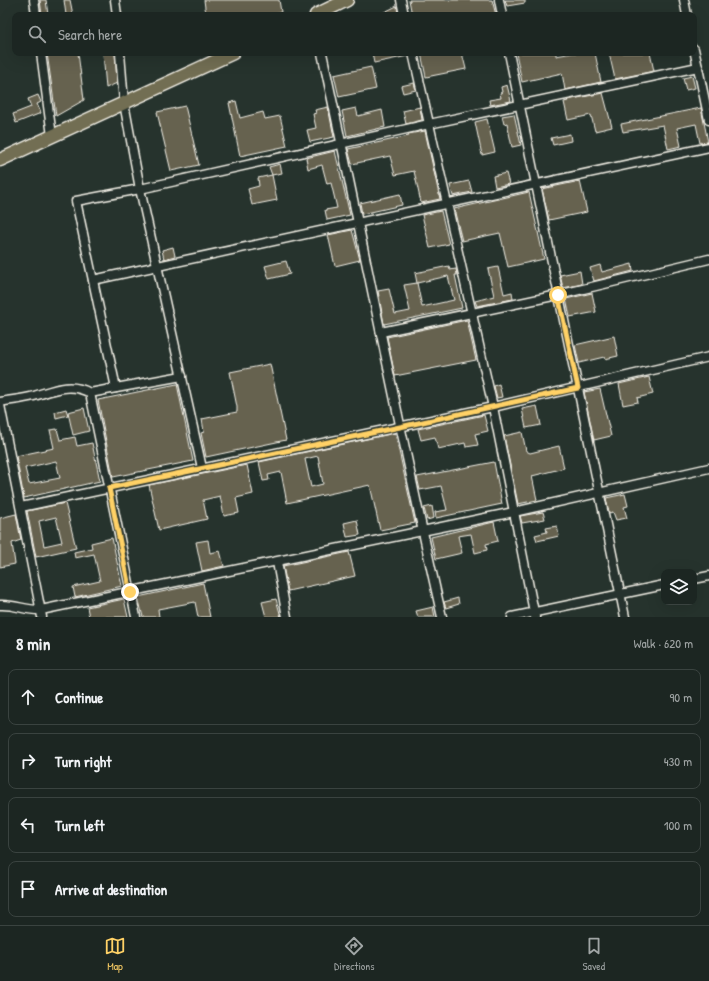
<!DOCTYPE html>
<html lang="en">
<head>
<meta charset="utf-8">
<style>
  :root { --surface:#1c2622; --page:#29322f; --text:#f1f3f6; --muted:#a0a5a5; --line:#3a4340; --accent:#ffd166 }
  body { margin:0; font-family:"Patrick Hand",sans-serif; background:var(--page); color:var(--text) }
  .controls { position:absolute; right:12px; bottom:12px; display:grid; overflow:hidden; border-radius:8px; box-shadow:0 4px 16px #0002 }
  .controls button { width:36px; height:36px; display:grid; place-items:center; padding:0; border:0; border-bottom:1px solid var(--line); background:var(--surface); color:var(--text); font:20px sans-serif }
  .stop { position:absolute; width:12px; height:12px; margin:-9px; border:3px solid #ffd166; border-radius:50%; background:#fff }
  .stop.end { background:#ffd166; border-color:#fff; box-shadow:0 1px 4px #0008 }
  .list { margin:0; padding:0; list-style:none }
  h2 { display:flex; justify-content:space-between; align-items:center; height:52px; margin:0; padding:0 16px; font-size:17px }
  h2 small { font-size:13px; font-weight:400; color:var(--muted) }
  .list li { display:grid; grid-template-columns:26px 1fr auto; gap:12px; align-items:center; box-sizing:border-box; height:56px; margin:0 8px 8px; padding:0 8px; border:1px solid var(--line); border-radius:8px }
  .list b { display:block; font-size:15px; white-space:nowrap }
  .list em { font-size:13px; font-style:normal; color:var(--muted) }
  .icon { flex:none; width:22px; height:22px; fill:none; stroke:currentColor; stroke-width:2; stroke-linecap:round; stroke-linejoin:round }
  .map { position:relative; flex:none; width:709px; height:617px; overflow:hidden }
  .search { position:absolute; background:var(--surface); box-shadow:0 4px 16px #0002; left:12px; right:12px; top:12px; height:44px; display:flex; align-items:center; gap:10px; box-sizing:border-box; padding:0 14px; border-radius:8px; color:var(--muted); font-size:15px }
  .sheet { height:308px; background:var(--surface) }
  nav { display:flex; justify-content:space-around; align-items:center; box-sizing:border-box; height:56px; border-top:1px solid var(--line); background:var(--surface); font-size:11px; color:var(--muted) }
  nav a { display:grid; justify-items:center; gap:2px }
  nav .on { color:var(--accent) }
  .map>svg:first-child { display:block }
  .building { fill:#66624f; stroke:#f4f1e8; fill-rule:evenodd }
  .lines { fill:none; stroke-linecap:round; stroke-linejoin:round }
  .minor-casing { stroke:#f4f1e8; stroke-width:11 }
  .primary-casing { stroke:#f4f1e8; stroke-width:15 }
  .minor { stroke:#26332d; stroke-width:8 }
  .primary { stroke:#726e52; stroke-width:12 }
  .route { stroke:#ffd166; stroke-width:5 }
</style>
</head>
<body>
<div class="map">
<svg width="709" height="617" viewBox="0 0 709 617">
  <rect width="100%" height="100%" fill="#26332d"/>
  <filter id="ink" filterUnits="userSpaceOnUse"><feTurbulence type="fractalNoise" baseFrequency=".025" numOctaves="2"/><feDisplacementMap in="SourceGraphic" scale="8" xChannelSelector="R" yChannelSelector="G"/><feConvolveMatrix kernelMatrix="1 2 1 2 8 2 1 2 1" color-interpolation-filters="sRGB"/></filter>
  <g filter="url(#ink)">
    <g class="building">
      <polygon points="40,0 46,0 48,15 42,15"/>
      <polygon points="64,0 70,0 73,15 66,15"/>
      <polygon points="204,0 279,0 281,12 273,15 206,15"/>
      <polygon points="409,0 492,0 496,15 412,15"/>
      <polygon points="505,0 525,0 525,3 507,6"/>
      <polygon points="397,6 398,15 378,15"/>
      <polygon points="47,53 78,53 84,100 56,116"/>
      <polygon points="103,53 115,53 117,83 106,88"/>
      <polygon points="372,53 408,53 408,56 374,63"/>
      <polygon points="421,53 462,53 466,69 426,77"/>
      <polygon points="516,53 556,53 556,56 573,53 595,53 601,82 565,90 562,73 522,82"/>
      <polygon points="609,53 650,53 654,71 615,79"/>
      <polygon points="371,67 376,89 339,97 334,75"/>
      <polygon points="692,76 695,88 686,90 683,78"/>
      <polygon points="414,83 416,90 403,93 401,86"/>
      <polygon points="507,85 511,101 490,105 489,100 501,98 500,93 502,92 501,87"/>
      <polygon points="603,93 612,127 595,131 591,115 568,120 564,102 568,101 567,100"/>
      <polygon points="38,95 41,102 37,104 41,113 16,123 13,114 31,107 28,99"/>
      <polygon points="236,101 240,118 263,112 265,119 280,116 287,146 240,156 229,103"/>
      <polygon points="185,106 199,165 171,171 157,112"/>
      <polygon points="328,107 334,137 310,142 307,130 316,128 313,114 316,113 315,110"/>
      <polygon points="420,107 422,120 406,124 403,111"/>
      <polygon points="356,108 358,116 382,110 385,127 347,136 342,111"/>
      <polygon points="701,108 708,142 700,143 696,124 677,128 681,146 668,149 663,125 623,132 621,124"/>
      <polygon points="514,114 521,145 512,147 507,123 504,124 502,116"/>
      <polygon points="487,119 495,152 482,155 475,122"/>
      <polygon points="425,131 440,199 421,203 414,171 395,175 390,156 352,164 348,149 409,136 408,134"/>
      <polygon points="570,134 571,141 553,145 551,138"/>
      <polygon points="335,151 350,215 327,220 325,210 337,208 331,183 327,184 322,165 308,169 306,158"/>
      <polygon points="280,164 282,173 272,175 269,167"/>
      <polygon points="506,173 509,184 495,187 493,176"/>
      <polygon points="272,175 277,200 252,205 248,189 259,186 258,178"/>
      <polygon points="469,181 472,192 453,196 450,185"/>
      <polygon points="580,181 587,212 549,220 542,189"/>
      <polygon points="529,192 544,259 508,267 500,233 462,241 454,209"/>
      <polygon points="400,194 402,205 362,214 360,203"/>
      <polygon points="441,211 449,244 430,248 422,215"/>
      <polygon points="352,230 360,260 335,266 328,235"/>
      <polygon points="173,247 175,256 164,259 162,250"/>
      <polygon points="286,261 290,274 269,279 265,266"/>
      <polygon points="632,264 633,271 594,281 590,268 600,265 602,272"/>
      <path d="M449 266 450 270 456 269 457 275H455L462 308 384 324 378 291 389 289 395 314 410 311 404 285 417 283 415 273ZM448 276 454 300 422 307 417 283Z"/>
      <polygon points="498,267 504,294 512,292 513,299 477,306 475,301 494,296 488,269"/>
      <polygon points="580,271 582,284 563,288 560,275"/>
      <polygon points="592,293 596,312 570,317 566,299"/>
      <polygon points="467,320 476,360 395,376 387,337"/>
      <polygon points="614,336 618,356 605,359 604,357 579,363 575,345"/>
      <polygon points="270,364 286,440 206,457 201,433 204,432 202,419 237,412 237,407 230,372"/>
      <polygon points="649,377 653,394 637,398 638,402 623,405 619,384"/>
      <polygon points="177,384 193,461 113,477 98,400"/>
      <polygon points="499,384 502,397 497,398 494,386"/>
      <polygon points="600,389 611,436 594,440 584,392"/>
      <polygon points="537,406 541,425 526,428 522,409"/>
      <polygon points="84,408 89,431 73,435 68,412"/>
      <polygon points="66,409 68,415 56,418 55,412"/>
      <polygon points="484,415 488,431 475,434 478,445 466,447 465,443 438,449 435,437 421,440 418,429"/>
      <path d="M57 429 60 440 75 437 77 446 92 443 100 481 24 498 16 456 54 448 50 430ZM56 461 60 478 29 484 25 468Z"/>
      <polygon points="522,432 526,451 530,453 559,446 564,468 532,476 537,500 518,504 504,436"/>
      <path d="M395 433 415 523 380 530 370 485 287 503 281 472 268 475 269 480 263 481 259 462ZM318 456 323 484 311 487 305 459Z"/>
      <polygon points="494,462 502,504 436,518 435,512 447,510 441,486 420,490 417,477"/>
      <polygon points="247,465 253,494 236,498 239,513 224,516 220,496 203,500 207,519 159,530 149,485"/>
      <polygon points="625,494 628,506 624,507 627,518 616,520 613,512 609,513 606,498"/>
      <path d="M65 503 76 548 36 557 27 511ZM56 517 62 542 44 546 39 521Z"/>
      <polygon points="432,506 434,518 427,520 424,508"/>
      <polygon points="543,512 545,519 522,523 520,516"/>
      <polygon points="16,514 21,540 12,543 15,564 0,567 0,518"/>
      <polygon points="357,520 360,535 347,537 344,523"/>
      <polygon points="494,522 498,541 486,544 487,550 475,553 471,534 458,536 462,553 436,559 431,537"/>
      <polygon points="557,526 559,536 537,541 535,535 547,532 546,528"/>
      <polygon points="112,538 122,586 75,597 73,587 100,581 94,554 75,558 74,552 92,548 91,543"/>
      <polygon points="208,540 210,553 220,551 224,566 202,571 196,542"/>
      <polygon points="349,552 355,576 288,591 283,566"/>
      <polygon points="203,583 210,617 198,617 195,602 158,609 159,617 143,617 138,597"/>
      <polygon points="458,598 459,604 446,608 444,602"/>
      <polygon points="124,599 128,617 89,617 87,607"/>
      <polygon points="276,599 281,617 266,617 262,602"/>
      <polygon points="433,607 435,617 418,617 416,611"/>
    </g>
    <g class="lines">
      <defs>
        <g id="minor">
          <polyline points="34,0 36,15"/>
          <polyline points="115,0 117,15"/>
          <polyline points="401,0 404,15"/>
          <polyline points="499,0 502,15"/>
          <polyline points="684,0 687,15"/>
          <polyline points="694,49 709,120"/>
          <polyline points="41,53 52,136"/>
          <polyline points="120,53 124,103 140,189 202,468"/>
          <path d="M322 53C363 241 399 430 442 617"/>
          <polyline points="413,53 493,407 535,617"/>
          <polyline points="509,53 625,617"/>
          <polyline points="93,280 709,147"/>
          <polyline points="381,332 558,295 709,259"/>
          <polyline points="182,376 116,388 76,201 140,189 429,124 698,67"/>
          <polyline points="90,393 136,617"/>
          <path d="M0 402C11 400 23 399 34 396 54 390 70 382 90 393L116 388"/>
          <polyline points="0,405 42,617"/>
          <polyline points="21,507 493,407 709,357"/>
          <polyline points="277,562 287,617"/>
          <polyline points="694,579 709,576"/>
          <path d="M0 605C14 604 27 611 41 610L514 512 709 468"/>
          <polyline points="512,617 664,585"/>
        </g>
        <g id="primary">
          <polyline points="316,15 347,0"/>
          <polyline points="0,160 233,53"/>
        </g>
      </defs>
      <use href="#minor" class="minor-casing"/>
      <use href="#primary" class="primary-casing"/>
      <use href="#minor" class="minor"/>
      <use href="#primary" class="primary"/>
    </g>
  </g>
  <g class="lines" filter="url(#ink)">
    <polyline class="route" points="130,592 109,488 400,427 578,388 558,295"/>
  </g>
</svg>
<div class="controls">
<button><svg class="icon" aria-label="layers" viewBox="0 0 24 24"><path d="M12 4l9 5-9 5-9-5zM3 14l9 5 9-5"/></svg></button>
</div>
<div class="stop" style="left:558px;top:295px"></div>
<div class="stop end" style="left:130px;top:592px"></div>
<div class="search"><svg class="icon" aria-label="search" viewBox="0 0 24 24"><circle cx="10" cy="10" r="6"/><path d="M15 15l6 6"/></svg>Search here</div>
</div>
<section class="sheet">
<h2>8 min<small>Walk · 620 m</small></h2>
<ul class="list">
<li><svg class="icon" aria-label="ahead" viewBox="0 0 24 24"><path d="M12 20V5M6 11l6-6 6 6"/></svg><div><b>Continue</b></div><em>90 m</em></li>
<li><svg class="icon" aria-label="right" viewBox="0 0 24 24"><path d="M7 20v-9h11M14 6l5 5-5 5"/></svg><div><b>Turn right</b></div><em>430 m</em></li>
<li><svg class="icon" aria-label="left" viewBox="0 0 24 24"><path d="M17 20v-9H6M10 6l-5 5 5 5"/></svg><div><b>Turn left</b></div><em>100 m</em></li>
<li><svg class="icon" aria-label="arrive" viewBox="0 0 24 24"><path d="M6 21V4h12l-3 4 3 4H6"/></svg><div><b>Arrive at destination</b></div></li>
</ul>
</section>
<nav>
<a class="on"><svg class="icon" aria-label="map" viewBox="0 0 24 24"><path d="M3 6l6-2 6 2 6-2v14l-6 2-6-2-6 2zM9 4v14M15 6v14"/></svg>Map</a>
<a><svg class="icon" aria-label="directions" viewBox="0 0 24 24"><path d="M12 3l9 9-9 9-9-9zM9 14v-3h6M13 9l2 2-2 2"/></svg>Directions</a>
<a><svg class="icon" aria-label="saved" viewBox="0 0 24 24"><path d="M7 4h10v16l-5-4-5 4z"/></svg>Saved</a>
</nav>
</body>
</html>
